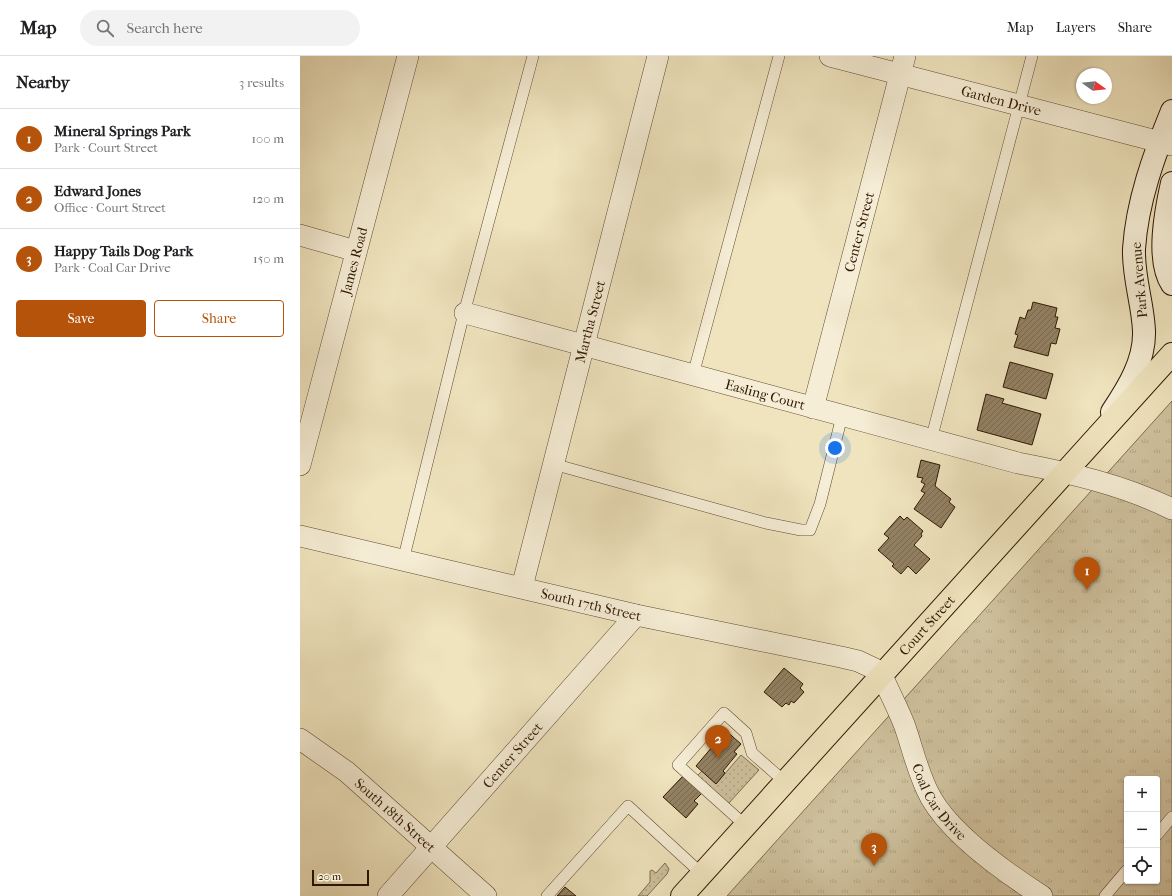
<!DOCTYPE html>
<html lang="en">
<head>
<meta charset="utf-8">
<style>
  :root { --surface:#fff; --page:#f2f2f2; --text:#202124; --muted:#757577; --line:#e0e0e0; --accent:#b45309 }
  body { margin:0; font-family:"IM FELL French Canon",serif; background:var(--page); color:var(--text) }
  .controls { position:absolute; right:12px; bottom:12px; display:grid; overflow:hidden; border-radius:4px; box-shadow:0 1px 3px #0004 }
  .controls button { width:36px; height:36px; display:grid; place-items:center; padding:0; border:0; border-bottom:1px solid var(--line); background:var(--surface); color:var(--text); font:20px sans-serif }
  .compass { position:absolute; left:776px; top:12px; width:36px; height:36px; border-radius:50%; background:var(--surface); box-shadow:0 1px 3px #0004; rotate:105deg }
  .scale { position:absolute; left:12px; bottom:10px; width:57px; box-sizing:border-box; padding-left:4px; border:2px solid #301702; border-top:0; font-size:11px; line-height:14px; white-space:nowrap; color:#301702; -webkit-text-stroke:3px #f5edd5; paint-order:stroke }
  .you { position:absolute; left:535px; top:392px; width:14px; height:14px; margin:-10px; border:3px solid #fff; border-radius:50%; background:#1a73e8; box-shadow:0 0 0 6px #1a73e833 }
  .badge { display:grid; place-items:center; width:26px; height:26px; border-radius:50%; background:var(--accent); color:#fff; font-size:13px; font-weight:700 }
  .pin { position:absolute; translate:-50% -33px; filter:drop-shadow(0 1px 2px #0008) }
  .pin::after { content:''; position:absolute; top:21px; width:14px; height:12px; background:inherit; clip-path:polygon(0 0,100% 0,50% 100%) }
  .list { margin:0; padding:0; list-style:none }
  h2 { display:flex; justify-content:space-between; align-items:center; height:52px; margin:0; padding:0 16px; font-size:17px }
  h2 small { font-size:13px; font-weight:400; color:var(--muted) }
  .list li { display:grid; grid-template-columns:26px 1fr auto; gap:12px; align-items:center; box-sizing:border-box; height:60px; padding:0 16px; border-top:1px solid var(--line) }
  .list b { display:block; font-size:15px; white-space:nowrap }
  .list p { margin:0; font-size:13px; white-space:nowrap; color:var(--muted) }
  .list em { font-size:13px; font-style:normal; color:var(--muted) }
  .actions { display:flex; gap:8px; padding:12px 16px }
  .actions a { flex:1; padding:9px 0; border:1px solid var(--accent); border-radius:4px; text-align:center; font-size:14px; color:var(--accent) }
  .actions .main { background:var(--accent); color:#fff }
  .icon { flex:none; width:22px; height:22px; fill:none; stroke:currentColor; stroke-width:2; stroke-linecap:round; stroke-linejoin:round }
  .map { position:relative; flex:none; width:872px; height:840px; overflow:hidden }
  header { display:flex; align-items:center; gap:24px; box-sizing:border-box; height:56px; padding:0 20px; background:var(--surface); border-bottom:1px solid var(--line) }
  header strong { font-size:19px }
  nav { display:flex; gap:22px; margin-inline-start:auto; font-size:14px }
  .search { width:280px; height:36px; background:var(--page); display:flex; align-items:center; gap:10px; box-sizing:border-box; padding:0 14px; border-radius:22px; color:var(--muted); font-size:15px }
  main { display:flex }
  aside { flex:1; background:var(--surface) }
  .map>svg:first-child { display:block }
  .grass { fill:url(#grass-dots); stroke:#806c50 }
  .park { fill:url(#park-tufts); stroke:#806c50; fill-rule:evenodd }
  .building { fill:url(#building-hatch); stroke:#301702 }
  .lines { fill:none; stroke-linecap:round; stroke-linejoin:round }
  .lane-casing { stroke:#604a31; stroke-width:12 }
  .street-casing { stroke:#604a31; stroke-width:22 }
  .secondary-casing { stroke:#301702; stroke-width:24 }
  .primary-casing { stroke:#301702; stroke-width:24 }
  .lane { stroke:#f5edd5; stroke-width:11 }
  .street { stroke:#f5edd5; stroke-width:21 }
  .secondary { stroke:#f5edd5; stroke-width:22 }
  .primary { stroke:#efe4be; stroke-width:22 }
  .labels { text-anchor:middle; stroke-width:4; stroke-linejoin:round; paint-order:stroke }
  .street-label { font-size:14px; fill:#301702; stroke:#f5edd5 }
</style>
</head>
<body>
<header>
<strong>Map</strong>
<div class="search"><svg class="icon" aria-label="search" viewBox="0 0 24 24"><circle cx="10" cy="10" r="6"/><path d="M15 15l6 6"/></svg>Search here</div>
<nav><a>Map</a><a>Layers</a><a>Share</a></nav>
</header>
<main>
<aside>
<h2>Nearby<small>3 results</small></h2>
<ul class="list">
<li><span class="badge">1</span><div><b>Mineral Springs Park</b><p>Park · Court Street</p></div><em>100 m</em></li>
<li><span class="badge">2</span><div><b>Edward Jones</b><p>Office · Court Street</p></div><em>120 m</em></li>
<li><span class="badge">3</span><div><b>Happy Tails Dog Park</b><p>Park · Coal Car Drive</p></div><em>150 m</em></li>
</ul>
<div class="actions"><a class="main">Save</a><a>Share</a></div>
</aside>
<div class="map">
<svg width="872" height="840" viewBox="0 0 872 840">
  <defs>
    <pattern id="grass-dots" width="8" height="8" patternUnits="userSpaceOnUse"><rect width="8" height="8" fill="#cfc19e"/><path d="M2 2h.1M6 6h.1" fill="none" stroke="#b2a586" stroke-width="1.8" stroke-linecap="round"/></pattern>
    <pattern id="park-tufts" width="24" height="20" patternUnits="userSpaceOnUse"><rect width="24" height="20" fill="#cfc19e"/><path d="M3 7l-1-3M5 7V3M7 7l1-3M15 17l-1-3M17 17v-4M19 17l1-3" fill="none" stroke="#b2a586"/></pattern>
    <pattern id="building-hatch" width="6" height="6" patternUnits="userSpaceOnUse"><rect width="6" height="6" fill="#938264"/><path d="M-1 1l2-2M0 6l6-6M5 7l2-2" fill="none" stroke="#786950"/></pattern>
  </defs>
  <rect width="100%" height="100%" fill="#efe4be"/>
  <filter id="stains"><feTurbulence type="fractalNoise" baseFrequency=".005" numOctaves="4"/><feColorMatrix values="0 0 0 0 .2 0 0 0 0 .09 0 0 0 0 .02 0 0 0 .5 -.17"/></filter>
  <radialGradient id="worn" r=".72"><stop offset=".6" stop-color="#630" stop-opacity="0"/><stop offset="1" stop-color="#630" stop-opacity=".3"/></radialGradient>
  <g class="grass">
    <polygon points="441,699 459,714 428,748 397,720 402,715 416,728"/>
    <polygon points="365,807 369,813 367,818 347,840 338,840 350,826 350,815 352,814 356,817"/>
  </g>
  <path class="park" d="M872 345V840H427ZM827 723H857V825H827Z"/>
  <g class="building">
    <polygon points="733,246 757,252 755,261 758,261 755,272 760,273 756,288 751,287 748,300 714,291 718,279 715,278 720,261 725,263 728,254 731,254"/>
    <polygon points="710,306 753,318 746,343 703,331"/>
    <polygon points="686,338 704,343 702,347 741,358 732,389 677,374"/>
    <polygon points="621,404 640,409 635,430 651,443 649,446 655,451 641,472 614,453 625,437 621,435 625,428 621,426 623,422 617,421"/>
    <polygon points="600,460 604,464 607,461 623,475 621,478 622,480 614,489 630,503 616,518 608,510 601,518 592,510 594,508 578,494 589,482 584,478"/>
    <polygon points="484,612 503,628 500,632 504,636 494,647 491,645 489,649 486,647 482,651 464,636"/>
    <polygon points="424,673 441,688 434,696 437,698 423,715 425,717 416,728 396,710 418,684 416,682"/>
    <polygon points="383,720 402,737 394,745 398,748 386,762 363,741"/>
    <polygon points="265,831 276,840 257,840"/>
  </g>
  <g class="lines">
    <defs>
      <g id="lane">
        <polyline points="393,319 479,0"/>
        <polyline points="631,384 732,0"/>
        <polyline points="253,408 466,467 501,474 510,474 520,448 542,360"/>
        <polyline points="103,505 163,261 233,0"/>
        <polyline points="446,770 378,709 424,657 446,677 452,697 485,726"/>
        <polyline points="857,779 872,761"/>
        <polyline points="247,840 328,750 402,818"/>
        <polyline points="805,840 827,814"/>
      </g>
      <g id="street">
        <path id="s1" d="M530 0 872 89"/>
        <polyline points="0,179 56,195"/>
        <path id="s2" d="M165 257 718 407C771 417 823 429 872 453"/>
        <path id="s3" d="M513 352 605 0"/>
        <path id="s4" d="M0 409 108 0"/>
        <path id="s5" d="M0 480 336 559 541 601 558 605 575 613 581 618C589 635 597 651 604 668 613 693 618 719 631 742 653 780 706 817 742 840"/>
        <path id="s6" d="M222 531 358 0"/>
        <path id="s7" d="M0 683 47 716 186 840"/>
        <path id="s8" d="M88 840 336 559"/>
      </g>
      <g id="secondary">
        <path d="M872 127C866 154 856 204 872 228"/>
        <path d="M812 356C828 332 845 305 844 275 843 248 833 221 834 193 837 146 854 99 872 55"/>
      </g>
      <g id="primary">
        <path id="s9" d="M382 840 872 298"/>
      </g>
    </defs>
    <use href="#lane" class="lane-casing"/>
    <use href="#street" class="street-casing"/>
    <use href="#secondary" class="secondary-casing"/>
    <use href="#primary" class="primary-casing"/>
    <use href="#lane" class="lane"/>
    <use href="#street" class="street"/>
    <use href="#secondary" class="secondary"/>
    <use href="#primary" class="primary"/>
  </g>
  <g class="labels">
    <g class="street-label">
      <text dy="5" stroke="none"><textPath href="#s1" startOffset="177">Garden Drive</textPath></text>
      <text dy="5" stroke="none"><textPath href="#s3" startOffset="182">Center Street</textPath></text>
      <text dy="5" stroke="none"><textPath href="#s4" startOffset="211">James Road</textPath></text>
      <text transform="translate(839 224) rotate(-95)" y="5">Park Avenue</text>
      <text dy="5" stroke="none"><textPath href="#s6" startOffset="274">Martha Street</textPath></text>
      <text dy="5" stroke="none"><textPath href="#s2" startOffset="311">Easling Court</textPath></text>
      <text dy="5" stroke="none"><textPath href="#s5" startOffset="299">South 17th Street</textPath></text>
      <text dy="5" stroke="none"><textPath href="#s9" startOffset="365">Court Street</textPath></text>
      <text dy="5" stroke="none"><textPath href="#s8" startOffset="188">Center Street</textPath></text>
      <text dy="5" stroke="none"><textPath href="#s5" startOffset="740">Coal Car Drive</textPath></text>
      <text dy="5" stroke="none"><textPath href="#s7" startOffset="122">South 18th Street</textPath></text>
    </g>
  </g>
  <rect width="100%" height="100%" filter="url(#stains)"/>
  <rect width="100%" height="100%" fill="url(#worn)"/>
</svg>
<div class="controls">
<button>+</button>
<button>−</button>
<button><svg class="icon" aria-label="locate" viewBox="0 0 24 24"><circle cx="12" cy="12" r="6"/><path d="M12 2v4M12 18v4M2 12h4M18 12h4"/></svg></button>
</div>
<svg class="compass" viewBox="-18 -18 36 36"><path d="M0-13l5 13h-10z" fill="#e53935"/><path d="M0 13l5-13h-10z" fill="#757577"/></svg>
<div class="scale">20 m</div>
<div class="you"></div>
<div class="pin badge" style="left:787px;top:534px">1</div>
<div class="pin badge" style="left:418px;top:702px">2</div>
<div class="pin badge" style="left:574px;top:810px">3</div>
</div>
</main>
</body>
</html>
